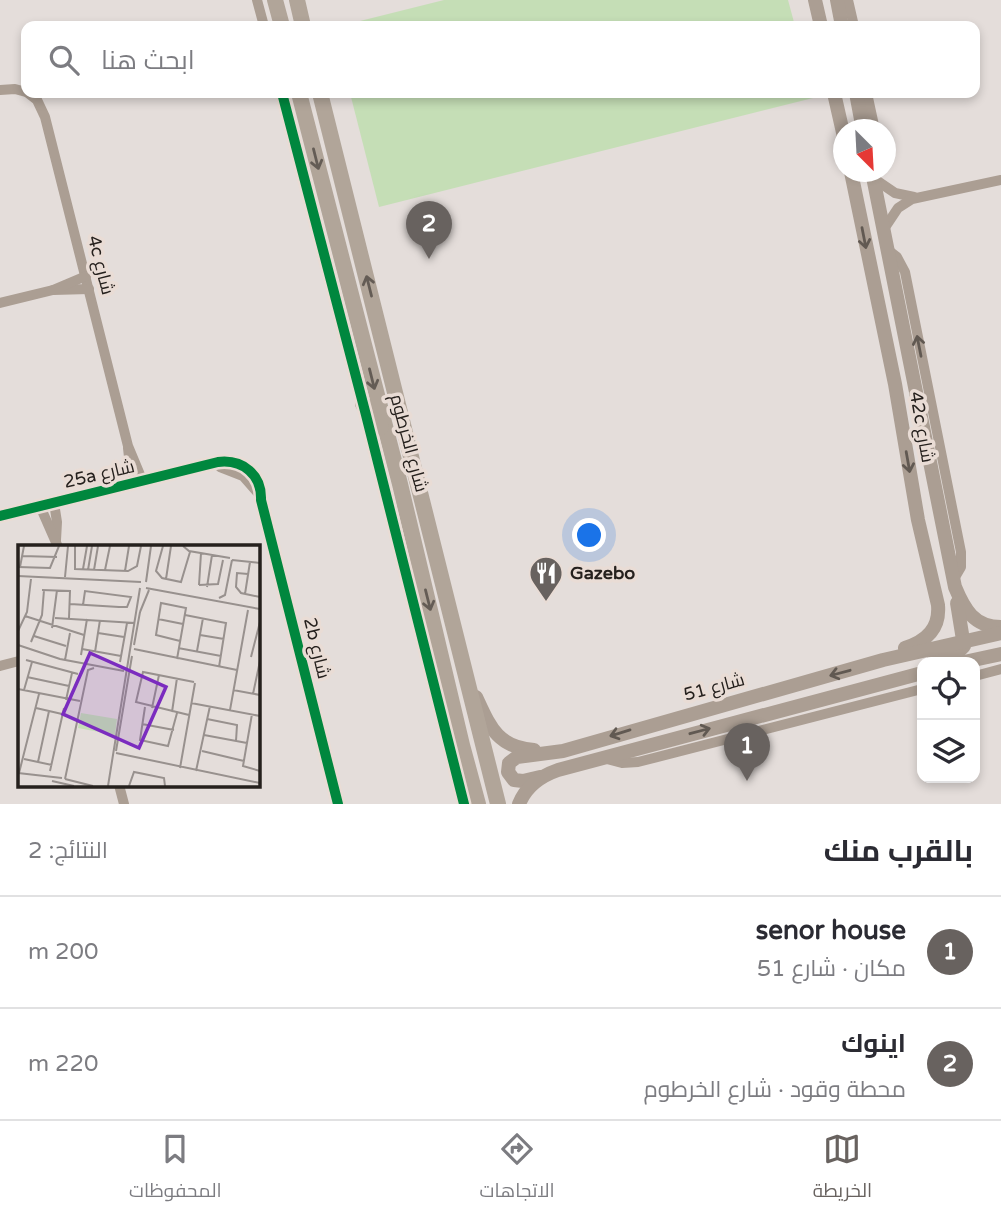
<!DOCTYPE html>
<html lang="ar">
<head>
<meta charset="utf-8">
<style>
  :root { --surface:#fff; --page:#f2f2f3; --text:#2b2b33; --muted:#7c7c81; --line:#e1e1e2; --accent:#68625f }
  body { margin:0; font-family:"Varela Round",Cairo,sans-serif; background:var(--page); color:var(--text); direction:rtl }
  .controls { position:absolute; right:21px; bottom:21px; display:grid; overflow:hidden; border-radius:14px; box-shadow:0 4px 10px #0003 }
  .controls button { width:63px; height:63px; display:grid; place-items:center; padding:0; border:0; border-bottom:2px solid var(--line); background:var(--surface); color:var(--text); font:35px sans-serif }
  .compass { position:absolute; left:833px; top:119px; width:63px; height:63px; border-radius:50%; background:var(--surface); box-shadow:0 4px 10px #0003; rotate:156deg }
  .you { position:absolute; left:590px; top:536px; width:24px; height:24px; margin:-18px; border:5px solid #fff; border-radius:50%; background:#1a73e8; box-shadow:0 0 0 10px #1a73e833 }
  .badge { display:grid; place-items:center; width:46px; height:46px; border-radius:50%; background:var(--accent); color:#fff; font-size:23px; font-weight:700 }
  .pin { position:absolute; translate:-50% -58px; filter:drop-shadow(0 2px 4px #0008) }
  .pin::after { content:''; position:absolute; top:37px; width:24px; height:21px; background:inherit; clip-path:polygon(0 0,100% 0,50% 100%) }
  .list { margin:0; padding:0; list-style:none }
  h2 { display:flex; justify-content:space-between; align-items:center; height:91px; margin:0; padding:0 28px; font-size:30px }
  h2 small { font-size:23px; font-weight:400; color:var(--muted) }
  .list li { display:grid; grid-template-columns:46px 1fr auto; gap:21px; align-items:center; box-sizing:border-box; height:112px; padding:0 28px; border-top:2px solid var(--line) }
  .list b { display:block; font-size:26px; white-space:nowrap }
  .list p { margin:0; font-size:23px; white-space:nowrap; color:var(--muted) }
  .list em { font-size:23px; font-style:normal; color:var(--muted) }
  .icon { flex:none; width:38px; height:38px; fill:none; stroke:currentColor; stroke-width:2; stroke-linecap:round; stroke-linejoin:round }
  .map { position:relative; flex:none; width:1001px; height:804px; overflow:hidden; direction:ltr }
  .search { position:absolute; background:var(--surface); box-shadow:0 4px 10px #0003; left:21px; right:21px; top:21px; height:77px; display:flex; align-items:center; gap:18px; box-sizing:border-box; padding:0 24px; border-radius:14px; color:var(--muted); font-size:26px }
  .sheet { height:315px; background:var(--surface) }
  nav { display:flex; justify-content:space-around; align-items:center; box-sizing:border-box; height:98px; border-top:2px solid var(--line); background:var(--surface); font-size:19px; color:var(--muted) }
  nav a { display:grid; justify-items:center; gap:4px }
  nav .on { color:var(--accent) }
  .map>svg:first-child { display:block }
  .green { fill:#c5deb6 }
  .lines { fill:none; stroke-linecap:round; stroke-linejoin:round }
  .minor { stroke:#ab9e93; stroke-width:10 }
  .tertiary { stroke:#ab9e93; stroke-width:14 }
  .secondary { stroke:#b1a599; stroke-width:16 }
  .cycleway-casing { stroke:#e9dcd5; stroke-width:15 }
  .cycleway { stroke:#00873e; stroke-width:10 }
  .oneway { stroke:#645c55 }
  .oneway2 { stroke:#615952 }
  .labels { text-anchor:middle; stroke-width:7; stroke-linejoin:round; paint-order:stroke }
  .street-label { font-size:18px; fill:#25201d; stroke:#e9dcd5 }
  .poi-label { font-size:18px; font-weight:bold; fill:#25201d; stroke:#e9dcd5; text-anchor:start }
  .inset-road { fill:none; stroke:#98918e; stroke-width:2 }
  .view { fill:#7b2cbf; fill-opacity:0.15; stroke:#7b2cbf; stroke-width:3.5 }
  .inset-edge { fill:none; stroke:#25201d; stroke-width:3.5 }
</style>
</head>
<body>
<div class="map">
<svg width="1001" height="804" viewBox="0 0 1001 804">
  <rect width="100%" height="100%" fill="#e4ddda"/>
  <g class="green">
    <polygon points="444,0 788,0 795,26 340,26"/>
    <polygon points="350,93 811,93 813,98 379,207"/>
  </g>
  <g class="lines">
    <g class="minor">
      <polyline points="257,0 264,26"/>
      <polyline points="848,0 854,26"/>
      <polyline points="0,90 15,89 26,92"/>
      <polyline points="28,93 37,100 45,117 128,446 143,482"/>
      <polyline points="282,93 366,415 464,804"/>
      <polyline points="867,93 875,130"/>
      <polyline points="873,178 895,193 914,197"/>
      <polyline points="884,229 898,208 912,199 1001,180"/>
      <polyline points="888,250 897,257 905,272 961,552 961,567 954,579"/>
      <polyline points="53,290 89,289"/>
      <polyline points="0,303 53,290 86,276"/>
      <polyline points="128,448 132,484"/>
      <polyline points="220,467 243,476 257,492"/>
      <polyline points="54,503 57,522 56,540"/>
      <polyline points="40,506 58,547"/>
      <path d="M0 516 218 462C243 459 262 475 261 500L338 804"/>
      <polyline points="0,666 19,661"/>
      <polyline points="975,676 1001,669"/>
      <polyline points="603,758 622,763 638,762 922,689"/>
      <polyline points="119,785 124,804"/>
    </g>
    <g class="tertiary">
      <polyline points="815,0 821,26"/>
      <polyline points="837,0 842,26"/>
      <polyline points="834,93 844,137"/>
      <polyline points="856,93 863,130"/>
      <path d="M851 172 895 384 918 520 938 605C940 628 927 641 905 648"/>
      <path d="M872 172 955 587C964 609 974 627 1001 627"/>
      <polyline points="932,662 954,656 964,646 957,603"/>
      <polyline points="964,662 1001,654"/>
      <path d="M476 697C490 727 497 747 534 750"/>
      <polyline points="540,777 523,781 514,780 508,772 509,763 517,757 563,751 883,660 1001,633"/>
      <path d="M519 804C526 786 541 776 558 770L922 673"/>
    </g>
    <g class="secondary">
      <polyline points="275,0 282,26"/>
      <polyline points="297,0 303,26"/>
      <polyline points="299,93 400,484 462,745 478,804"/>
      <polyline points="320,93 498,804"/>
      <polyline points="363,404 381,427"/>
    </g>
    <defs>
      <g id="cycleway">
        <polyline points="282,93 366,415 464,804"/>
        <path d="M0 516 218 462C243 459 262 475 261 500L338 804"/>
      </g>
    </defs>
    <use href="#cycleway" class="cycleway-casing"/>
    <use href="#cycleway" class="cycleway"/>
  </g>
  <defs><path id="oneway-shaft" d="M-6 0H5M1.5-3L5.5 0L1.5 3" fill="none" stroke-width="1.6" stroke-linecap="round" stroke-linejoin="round" transform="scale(1.75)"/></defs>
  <g class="oneway">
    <use href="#oneway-shaft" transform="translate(316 159) rotate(76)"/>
    <use href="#oneway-shaft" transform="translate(369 286) rotate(-104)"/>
    <use href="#oneway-shaft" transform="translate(372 379) rotate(76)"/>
    <use href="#oneway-shaft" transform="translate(428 600) rotate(76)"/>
  </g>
  <g class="oneway2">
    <use href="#oneway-shaft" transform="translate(864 238) rotate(79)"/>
    <use href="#oneway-shaft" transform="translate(919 346) rotate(-101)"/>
    <use href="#oneway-shaft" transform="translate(908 462) rotate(80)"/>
    <use href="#oneway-shaft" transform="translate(840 673) rotate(165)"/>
    <use href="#oneway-shaft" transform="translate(700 731) rotate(-15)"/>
    <use href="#oneway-shaft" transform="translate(620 733) rotate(163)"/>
  </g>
  <defs>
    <symbol id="restaurant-pin" viewBox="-11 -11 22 30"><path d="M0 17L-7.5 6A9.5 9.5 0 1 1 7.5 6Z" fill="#68625f" stroke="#e9dcd5"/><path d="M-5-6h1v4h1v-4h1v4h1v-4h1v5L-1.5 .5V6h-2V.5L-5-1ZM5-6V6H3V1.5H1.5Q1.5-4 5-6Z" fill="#fff"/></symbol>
  </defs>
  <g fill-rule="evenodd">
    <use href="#restaurant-pin" x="527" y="554" width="38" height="52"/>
  </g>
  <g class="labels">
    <g class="street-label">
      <text transform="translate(101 265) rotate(76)" y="6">4c شارع</text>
      <text transform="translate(922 427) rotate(80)" y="6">42c شارع</text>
      <text transform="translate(409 443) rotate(75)" y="6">شارع الخرطوم</text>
      <text transform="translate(99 474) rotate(-13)" y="6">25a شارع</text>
      <text transform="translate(317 648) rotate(76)" y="6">2b شارع</text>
      <text transform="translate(714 687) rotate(-15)" y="6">شارع 51</text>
    </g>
    <g class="poi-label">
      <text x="570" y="579">Gazebo</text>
    </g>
  </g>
  <g transform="translate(18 545)">
    <rect width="242" height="242" fill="#e4ddda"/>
    <path d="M63 168 99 174 97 190 60 183Z" fill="#c5deb6"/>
    <path class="inset-road" d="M57 1V24L110 26 119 21 123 1M145 1 138 26 144 33 163 37 172 7M165 1 171 6 212 13M4 11 39 12M214 15 242 18M0 22 32 23 41 1M2 22 6 1M65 24 69 1M70 25 74 1M76 25 80 1M87 25 92 1M107 26 111 1M230 29 219 28 218 42 223 48 242 52M0 31 123 37M47 32 50 1M148 34 153 1M128 37 133 1M181 40 200 39 205 15M181 40 183 8M189 42 194 10M128 43 242 64M24 45 52 46 51 73M227 49 232 17M201 53 207 50 214 15M52 59 101 62H109L113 52 67 46 65 60M122 67 131 45M167 70 208 78 201 122M7 71 66 90M37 73 117 78M140 74 165 79M34 83 39 45M0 86 9 67 13 34M80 88 106 92M182 90 206 94M16 91 48 101M13 97 24 70 26 45M0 100 42 114 106 126M116 100 122 67M160 103 203 111M64 104 103 111M116 104 219 125M179 106 185 73M77 107 82 75M63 110 69 74M233 112 242 77M159 114 168 63 143 58 138 90 162 96M8 115 60 129M47 115 52 88M102 117 109 78M9 132 51 141M0 144 62 156M6 145 14 117M215 145 242 150M235 149 242 116M48 155 54 128M173 158 242 171M127 162 122 195 150 201 159 168M18 163 44 169M134 163 141 130M212 165 230 65M154 167 159 133M234 169 225 221 242 226M171 170 118 157 125 127 176 137M189 174 219 180 218 196M124 179 156 185M186 190 229 198M98 206 114 111M184 206 226 216M98 208 242 238M6 214 34 220M20 217 31 166M162 223 177 138M32 226 46 163M178 226 192 161M0 228 44 233M1 228 21 149M47 234 70 125 76 123M47 234 75 241M34 236 56 241M90 241 122 43M111 241 116 227 146 233 147 241"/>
    <path class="view" d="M72 108 148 142 121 203 45 169Z"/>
    <rect width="242" height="242" class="inset-edge"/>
  </g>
</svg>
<div class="controls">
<button><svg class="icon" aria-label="locate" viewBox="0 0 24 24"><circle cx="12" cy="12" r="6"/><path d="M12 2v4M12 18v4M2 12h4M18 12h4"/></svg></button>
<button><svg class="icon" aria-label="layers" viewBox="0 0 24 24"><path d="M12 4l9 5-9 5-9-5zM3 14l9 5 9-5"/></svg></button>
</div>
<svg class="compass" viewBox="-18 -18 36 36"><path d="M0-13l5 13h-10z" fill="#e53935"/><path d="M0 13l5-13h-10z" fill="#7c7c81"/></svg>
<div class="you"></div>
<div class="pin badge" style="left:747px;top:781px">1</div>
<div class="pin badge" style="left:429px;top:259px">2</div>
<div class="search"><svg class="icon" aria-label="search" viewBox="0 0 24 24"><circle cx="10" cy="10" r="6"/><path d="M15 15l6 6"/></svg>ابحث هنا</div>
</div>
<section class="sheet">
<h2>بالقرب منك<small>النتائج: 2</small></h2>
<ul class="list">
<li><span class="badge">1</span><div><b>senor house</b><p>مكان · شارع 51</p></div><em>200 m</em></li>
<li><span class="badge">2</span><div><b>اينوك</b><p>محطة وقود · شارع الخرطوم</p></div><em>220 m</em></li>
</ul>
</section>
<nav>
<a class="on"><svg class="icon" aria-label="map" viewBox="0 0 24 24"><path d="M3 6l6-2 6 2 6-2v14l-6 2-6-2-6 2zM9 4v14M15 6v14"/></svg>الخريطة</a>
<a><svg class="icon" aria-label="directions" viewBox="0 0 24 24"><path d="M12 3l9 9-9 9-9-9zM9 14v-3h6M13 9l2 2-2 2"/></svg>الاتجاهات</a>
<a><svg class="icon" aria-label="saved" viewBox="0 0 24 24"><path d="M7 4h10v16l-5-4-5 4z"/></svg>المحفوظات</a>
</nav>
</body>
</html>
